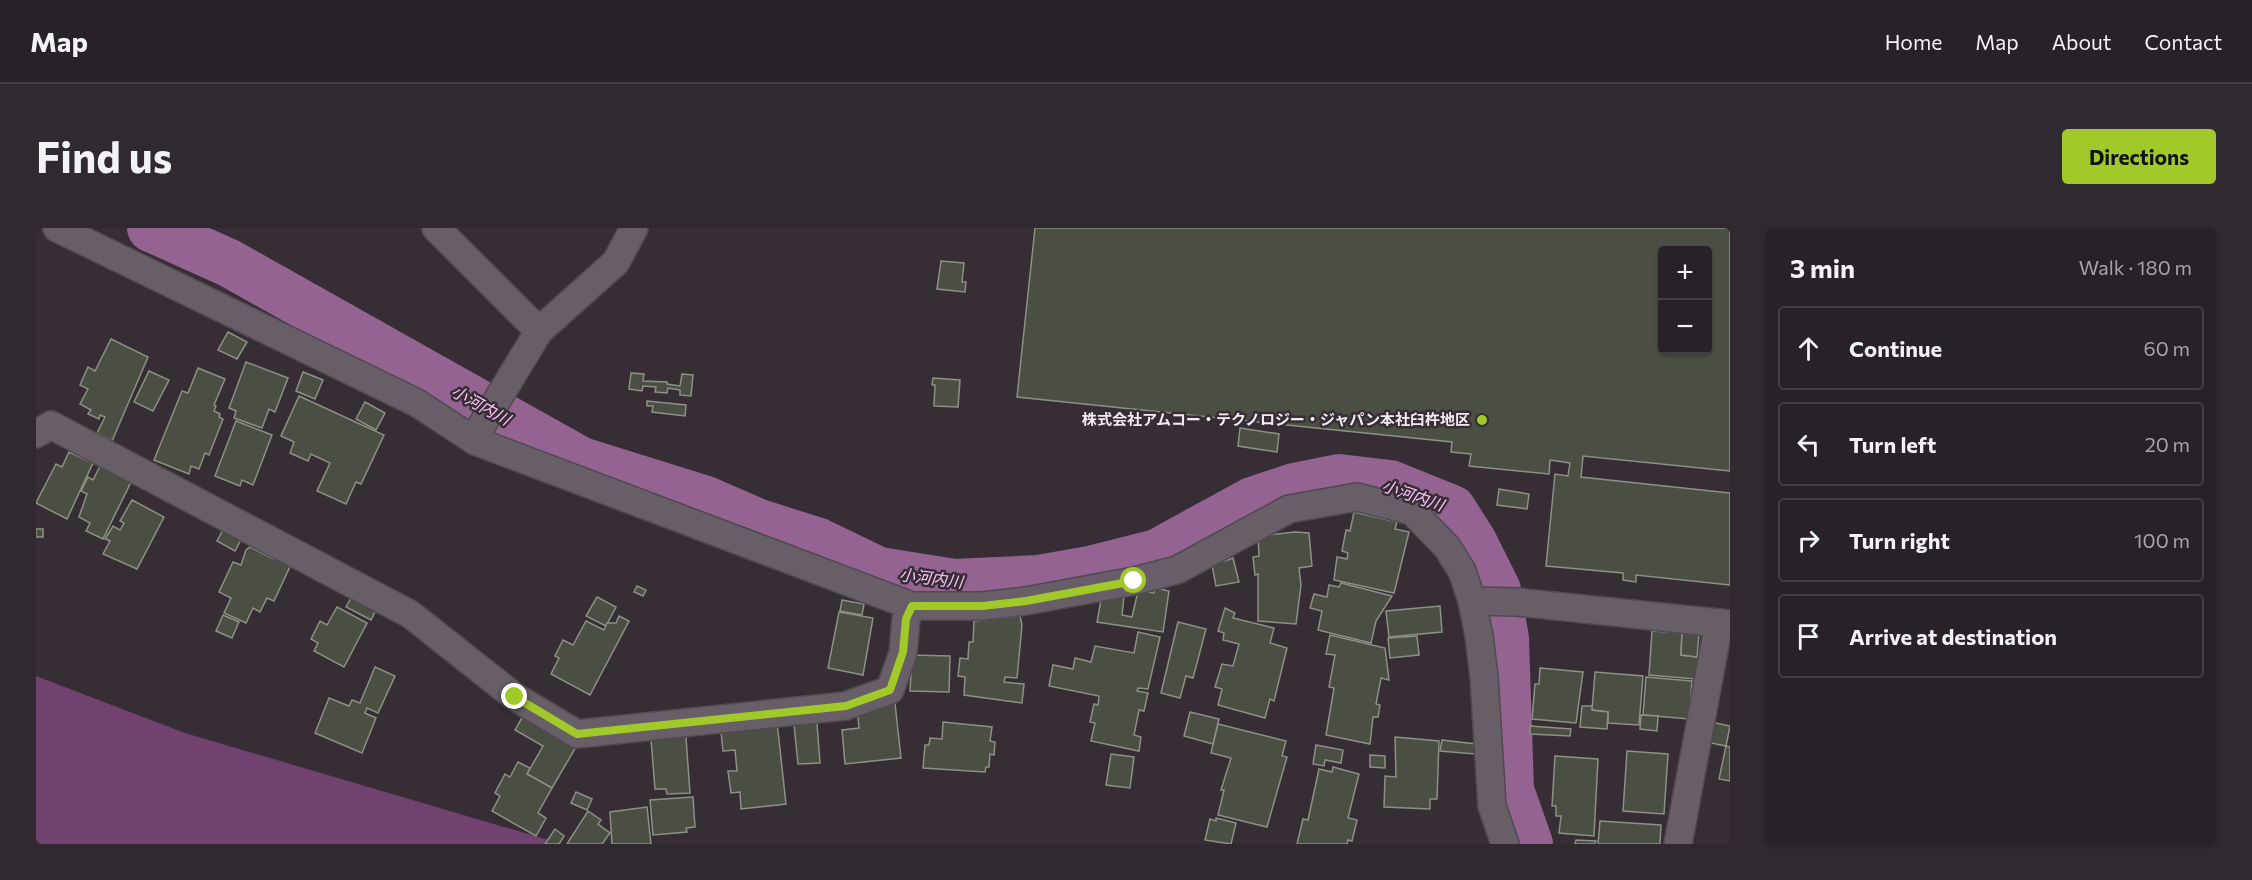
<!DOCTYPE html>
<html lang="en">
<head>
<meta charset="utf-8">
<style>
  :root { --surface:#282228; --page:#302a30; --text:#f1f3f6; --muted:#a5a4a8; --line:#443f45; --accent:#a1c92a }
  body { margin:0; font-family:Commissioner,"Noto Sans JP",sans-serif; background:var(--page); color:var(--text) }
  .controls { position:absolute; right:18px; top:18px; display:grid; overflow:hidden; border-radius:6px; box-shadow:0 2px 4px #0004 }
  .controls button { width:54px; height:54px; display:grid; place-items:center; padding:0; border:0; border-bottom:2px solid var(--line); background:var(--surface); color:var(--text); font:30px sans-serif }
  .stop { position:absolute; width:18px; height:18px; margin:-14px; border:4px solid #a1c92a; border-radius:50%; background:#fff }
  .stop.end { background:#a1c92a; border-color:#fff; box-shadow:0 2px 6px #0008 }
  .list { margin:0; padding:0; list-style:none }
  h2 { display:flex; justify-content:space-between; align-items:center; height:78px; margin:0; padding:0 24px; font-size:26px }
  h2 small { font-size:20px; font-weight:400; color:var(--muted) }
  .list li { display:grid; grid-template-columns:39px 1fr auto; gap:18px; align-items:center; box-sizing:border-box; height:84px; margin:0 12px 12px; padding:0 12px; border:2px solid var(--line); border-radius:6px }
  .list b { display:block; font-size:22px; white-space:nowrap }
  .list em { font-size:20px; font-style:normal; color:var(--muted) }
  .icon { flex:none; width:33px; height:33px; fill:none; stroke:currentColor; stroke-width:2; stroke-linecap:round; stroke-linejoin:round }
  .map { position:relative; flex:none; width:1694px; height:616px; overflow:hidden; border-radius:6px }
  header { display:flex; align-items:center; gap:36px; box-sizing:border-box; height:84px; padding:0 30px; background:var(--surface); border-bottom:2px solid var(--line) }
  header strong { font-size:28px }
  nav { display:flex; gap:33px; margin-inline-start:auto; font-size:21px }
  .intro { display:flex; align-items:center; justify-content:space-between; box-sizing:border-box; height:144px; padding:0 36px }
  h1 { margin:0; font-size:42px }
  .button { padding:15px 27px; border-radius:6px; background:var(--accent); color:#111; font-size:21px; font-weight:700 }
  main { display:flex; gap:36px; padding:0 36px }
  aside { flex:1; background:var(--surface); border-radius:6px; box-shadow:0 2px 4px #0004 }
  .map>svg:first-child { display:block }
  .forest { fill:#714270 }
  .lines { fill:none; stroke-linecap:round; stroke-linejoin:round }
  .river { stroke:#946392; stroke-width:48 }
  .building { fill:#4b4f43; stroke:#8c9184; stroke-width:1.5; fill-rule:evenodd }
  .street-casing { stroke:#504950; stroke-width:30 }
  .street { stroke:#685e68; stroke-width:27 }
  .route { stroke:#a1c92a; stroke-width:8 }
  .poi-dot { fill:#a1c92a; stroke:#362d35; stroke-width:2 }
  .labels { text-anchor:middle; stroke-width:5; stroke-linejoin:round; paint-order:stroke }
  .poi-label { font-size:15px; font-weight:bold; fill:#f2ecf2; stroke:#362d35; text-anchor:end }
  .water-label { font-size:16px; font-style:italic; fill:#ffc5fc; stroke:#362d35 }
</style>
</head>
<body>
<header>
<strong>Map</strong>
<nav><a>Home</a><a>Map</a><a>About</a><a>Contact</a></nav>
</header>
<div class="intro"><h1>Find us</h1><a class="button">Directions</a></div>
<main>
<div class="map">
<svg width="1694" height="616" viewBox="0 0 1694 616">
  <rect width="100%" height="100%" fill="#362d35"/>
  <polygon class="forest" points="0,448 149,505 526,616 0,616"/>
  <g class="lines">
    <polyline class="river" points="115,0 193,35 545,233 670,272 723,295 783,314 843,343 918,355 1003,351 1054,342 1121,325 1216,273 1258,259 1303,250 1354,256 1416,281 1437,314 1461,362 1469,411 1474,562 1493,616"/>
  </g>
  <g class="building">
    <path d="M999 0H1694V243L1547 228 1545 249 1694 265V357L1600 347V354L1587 352V345L1510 338 1519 246 1532 248 1534 235 1514 232 1513 246 1433 238 1435 226 1415 224 1416 214 981 169ZM1626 22H1672V122H1626Z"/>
    <polygon points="905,33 928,35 926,54 930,54 929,64 901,61"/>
    <polygon points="192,104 211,114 201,131 182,122"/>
    <polygon points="75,111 112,129 76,213 61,205 69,189 64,187 63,191 52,186 55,182 44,176 52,161 44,157 52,139 59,143"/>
    <polygon points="210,134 252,150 239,184 233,181 226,200 198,190 200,183 193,180"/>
    <polygon points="162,140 189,151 178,177 180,178 178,183 184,186 183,189 187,191 173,227 169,225 163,241 155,238 153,246 118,232 146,163 152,165"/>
    <polygon points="113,143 133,152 117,183 98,174"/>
    <polygon points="267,144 287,152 279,171 260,163"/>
    <polygon points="595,145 608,146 607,153 631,154 631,156 644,158 646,146 657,147 655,168 644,167 644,162 632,160 631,165 619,164 620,159 607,158 606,163 593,161"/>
    <polygon points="897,150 924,152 922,179 898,178 899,157 896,157"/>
    <polygon points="263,168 348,207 325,256 320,254 310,276 281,263 294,235 275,226 272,233 254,225 258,214 245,208"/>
    <polygon points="611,173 650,177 649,188 616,184 617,178 611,178"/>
    <polygon points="329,174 349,185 340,202 320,191"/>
    <polygon points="200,193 236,207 217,257 206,252 204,258 179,248"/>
    <polygon points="1204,200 1243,206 1241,224 1202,218"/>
    <polygon points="33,224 57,235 31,291 0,275 20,236 26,239"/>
    <polygon points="65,236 97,250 67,311 50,303 54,295 43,289 51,266 45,263 52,249 57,252"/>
    <polygon points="1463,261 1493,266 1491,281 1461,277"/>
    <polygon points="96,272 128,289 101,341 67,326 74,313 69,311 77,298 84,302 88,295 84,293"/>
    <polygon points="1318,284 1361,294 1359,301 1373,304 1358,365 1298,352 1301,329 1311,331 1312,325 1306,323 1310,302 1314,303"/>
    <polygon points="191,294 209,304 199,323 181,313"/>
    <rect x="0" y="301" width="7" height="8"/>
    <polygon points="1259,304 1273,305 1276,338 1263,340 1265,357 1260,396 1222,393 1222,346 1219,347 1217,329 1223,328 1222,308"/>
    <polygon points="214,319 238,331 243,322 258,330 238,373 231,370 224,384 217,380 210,395 188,385 195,370 183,364 197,334 205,337 210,322"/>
    <polygon points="1197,330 1203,354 1180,358 1176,337"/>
    <polygon points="1305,355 1356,368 1340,393 1335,415 1282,402 1286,383 1274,380 1278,366 1291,369 1293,357 1303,359"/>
    <polygon points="601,358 610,362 607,368 598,364"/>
    <polygon points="1119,360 1133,363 1127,404 1061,394 1065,372 1088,368 1086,387 1096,389 1102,363 1118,365"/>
    <polygon points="320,361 344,374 335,392 310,379"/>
    <polygon points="561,369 580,379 570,398 550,388"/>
    <polygon points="806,372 828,376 826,387 804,383"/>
    <polygon points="1404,378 1406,404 1353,409 1350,383"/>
    <polygon points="301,379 331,395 308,439 278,423 282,415 275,411 284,393 291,397"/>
    <polygon points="1189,380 1199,385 1197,390 1238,400 1234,415 1251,420 1238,473 1234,471 1229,490 1182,477 1186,461 1179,459 1186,436 1197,438 1203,416 1187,412 1188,405 1182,403"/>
    <polygon points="803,384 837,390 827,447 792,440"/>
    <polygon points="187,387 203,394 196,410 180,403"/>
    <polygon points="583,388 593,393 554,467 515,446 523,430 519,428 527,412 537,417 550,393 568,402 571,395 580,395"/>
    <polygon points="984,388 986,397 981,450 969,449 968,454 988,456 986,475 928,467 929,449 922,448 924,430 932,431 933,414 937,414 938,393"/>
    <polygon points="1142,394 1170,401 1157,450 1150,448 1144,470 1125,465"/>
    <polygon points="1616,403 1646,405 1645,427 1662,429 1660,451 1613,447"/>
    <polygon points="1102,404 1124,409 1112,461 1102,460 1101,463 1112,465 1108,483 1103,482 1098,507 1105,509 1103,523 1055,513 1059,495 1054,494 1058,476 1062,477 1063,468 1013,458 1017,437 1037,441 1039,430 1055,434 1059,418 1098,425"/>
    <polygon points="1646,404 1663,406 1661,429 1645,427"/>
    <polygon points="1294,407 1349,420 1353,452 1345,450 1340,476 1344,477 1342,489 1337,489 1334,516 1290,507 1298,460 1293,459 1299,427 1290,426"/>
    <polygon points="1381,408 1383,427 1354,430 1352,410"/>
    <polygon points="876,427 914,428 913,464 874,463"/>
    <polygon points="339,439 359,448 342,485 331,480 329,485 340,490 326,525 279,505 293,470 313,478 316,472 324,475"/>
    <polygon points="1504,440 1547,444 1540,495 1496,491 1499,456 1503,456"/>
    <polygon points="1559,444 1607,448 1603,497 1572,495 1572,484 1556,482"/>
    <polygon points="1610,449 1656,453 1653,491 1607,487"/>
    <polygon points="859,475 865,530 809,536 806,502 823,500 821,479"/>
    <polygon points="1546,478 1556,478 1556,482 1572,484 1571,501 1544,499"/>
    <polygon points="491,481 544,512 516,560 491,546 507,518 479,502"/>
    <polygon points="780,482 784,535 762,536 757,487"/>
    <polygon points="1154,484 1183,491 1177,516 1148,508"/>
    <polygon points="1605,487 1622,488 1621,503 1604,501"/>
    <polygon points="684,494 741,494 750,576 705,581 704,564 695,565 692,543 701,543 699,522 687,523"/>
    <polygon points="907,494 956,499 954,513 959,514 958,527 954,526 953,539 950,539 949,544 887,540 889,517 893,517 894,510 906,511"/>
    <polygon points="1675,494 1694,498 1690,518 1670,514"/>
    <polygon points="649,496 654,565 631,566 630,561 619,561 614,499"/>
    <polygon points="1182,496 1250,513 1246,528 1251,529 1231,599 1182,587 1188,562 1185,562 1195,530 1175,525"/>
    <polygon points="1494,498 1535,501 1534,508 1494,506"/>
    <polygon points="1359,509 1403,513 1401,571 1394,571 1394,581 1348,579 1349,548 1360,549"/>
    <polygon points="1406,512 1440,516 1439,526 1404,523"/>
    <polygon points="1280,517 1307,522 1305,535 1289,532 1288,538 1277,536"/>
    <polygon points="1690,518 1694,519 1694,553 1683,551"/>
    <polygon points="1591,523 1632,526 1628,586 1587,583"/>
    <polygon points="1075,526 1098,529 1094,560 1070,557"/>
    <polygon points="1334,527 1349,528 1349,540 1334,539"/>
    <polygon points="1519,528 1562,531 1558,608 1523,605 1525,588 1520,588 1520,578 1516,578"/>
    <polygon points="482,534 494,540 491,546 516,560 502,585 510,590 500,608 456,583 464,568 459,565 469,546 474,549"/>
    <polygon points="1297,539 1323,546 1312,590 1321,592 1316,613 1312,612 1311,616 1261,616 1267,591 1272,592 1283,541 1296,544"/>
    <polygon points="540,564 556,571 551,582 535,575"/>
    <polygon points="657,569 659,599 650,600 651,604 617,607 614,572"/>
    <polygon points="611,579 615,616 576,616 574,584"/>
    <polygon points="552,583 565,592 562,596 574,605 566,616 531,616"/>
    <polygon points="1180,590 1200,595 1195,616 1169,612 1174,591 1180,593"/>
    <polygon points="1564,593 1625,597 1624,616 1562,616"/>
    <polygon points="519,601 528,608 523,616 509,616"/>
    <polygon points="1540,612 1560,613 1559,616 1539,616"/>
  </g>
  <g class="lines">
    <defs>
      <g id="street">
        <polyline points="21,0 381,175 439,213 876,378 946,378 990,373 1098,353 1141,342 1253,281 1321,269 1376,283 1411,319 1426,343 1436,373 1443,408 1448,449 1456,578 1469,616"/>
        <polyline points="400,0 503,103"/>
        <polyline points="0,206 15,197 374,386 479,469 541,506 809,478 854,462 867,425 870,391 876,378"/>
        <polyline points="439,213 446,197 503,103 580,34 598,0"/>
        <polyline points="1436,373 1481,374 1683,395"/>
        <polyline points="1642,616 1683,395 1694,396"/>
      </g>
    </defs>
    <use href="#street" class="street-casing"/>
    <use href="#street" class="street"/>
  </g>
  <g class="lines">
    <polyline class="route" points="479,469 541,506 810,478 854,462 867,424 870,391 876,378 946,378 990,373 1098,353"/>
  </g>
  <circle class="poi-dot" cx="1446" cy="192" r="6"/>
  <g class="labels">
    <g class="poi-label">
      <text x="1434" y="197">株式会社アムコー・テクノロジー・ジャパン本社臼杵地区</text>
    </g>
    <g class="water-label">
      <text transform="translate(445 177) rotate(29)" y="6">小河内川</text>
      <text transform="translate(1377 267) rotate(19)" y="6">小河内川</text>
      <text transform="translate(895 350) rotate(7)" y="6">小河内川</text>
    </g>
  </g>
</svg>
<div class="controls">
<button>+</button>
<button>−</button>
</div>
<div class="stop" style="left:1098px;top:353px"></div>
<div class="stop end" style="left:479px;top:469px"></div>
</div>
<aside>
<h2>3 min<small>Walk · 180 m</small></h2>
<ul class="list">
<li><svg class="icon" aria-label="ahead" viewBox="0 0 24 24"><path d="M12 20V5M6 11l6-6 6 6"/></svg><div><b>Continue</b></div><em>60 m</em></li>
<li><svg class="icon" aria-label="left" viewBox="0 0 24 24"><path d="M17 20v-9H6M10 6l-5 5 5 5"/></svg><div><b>Turn left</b></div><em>20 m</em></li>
<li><svg class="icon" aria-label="right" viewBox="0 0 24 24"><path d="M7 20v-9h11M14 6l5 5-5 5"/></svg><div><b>Turn right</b></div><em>100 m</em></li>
<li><svg class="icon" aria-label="arrive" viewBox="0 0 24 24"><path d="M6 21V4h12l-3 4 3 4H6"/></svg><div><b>Arrive at destination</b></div></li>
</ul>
</aside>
</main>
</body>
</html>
